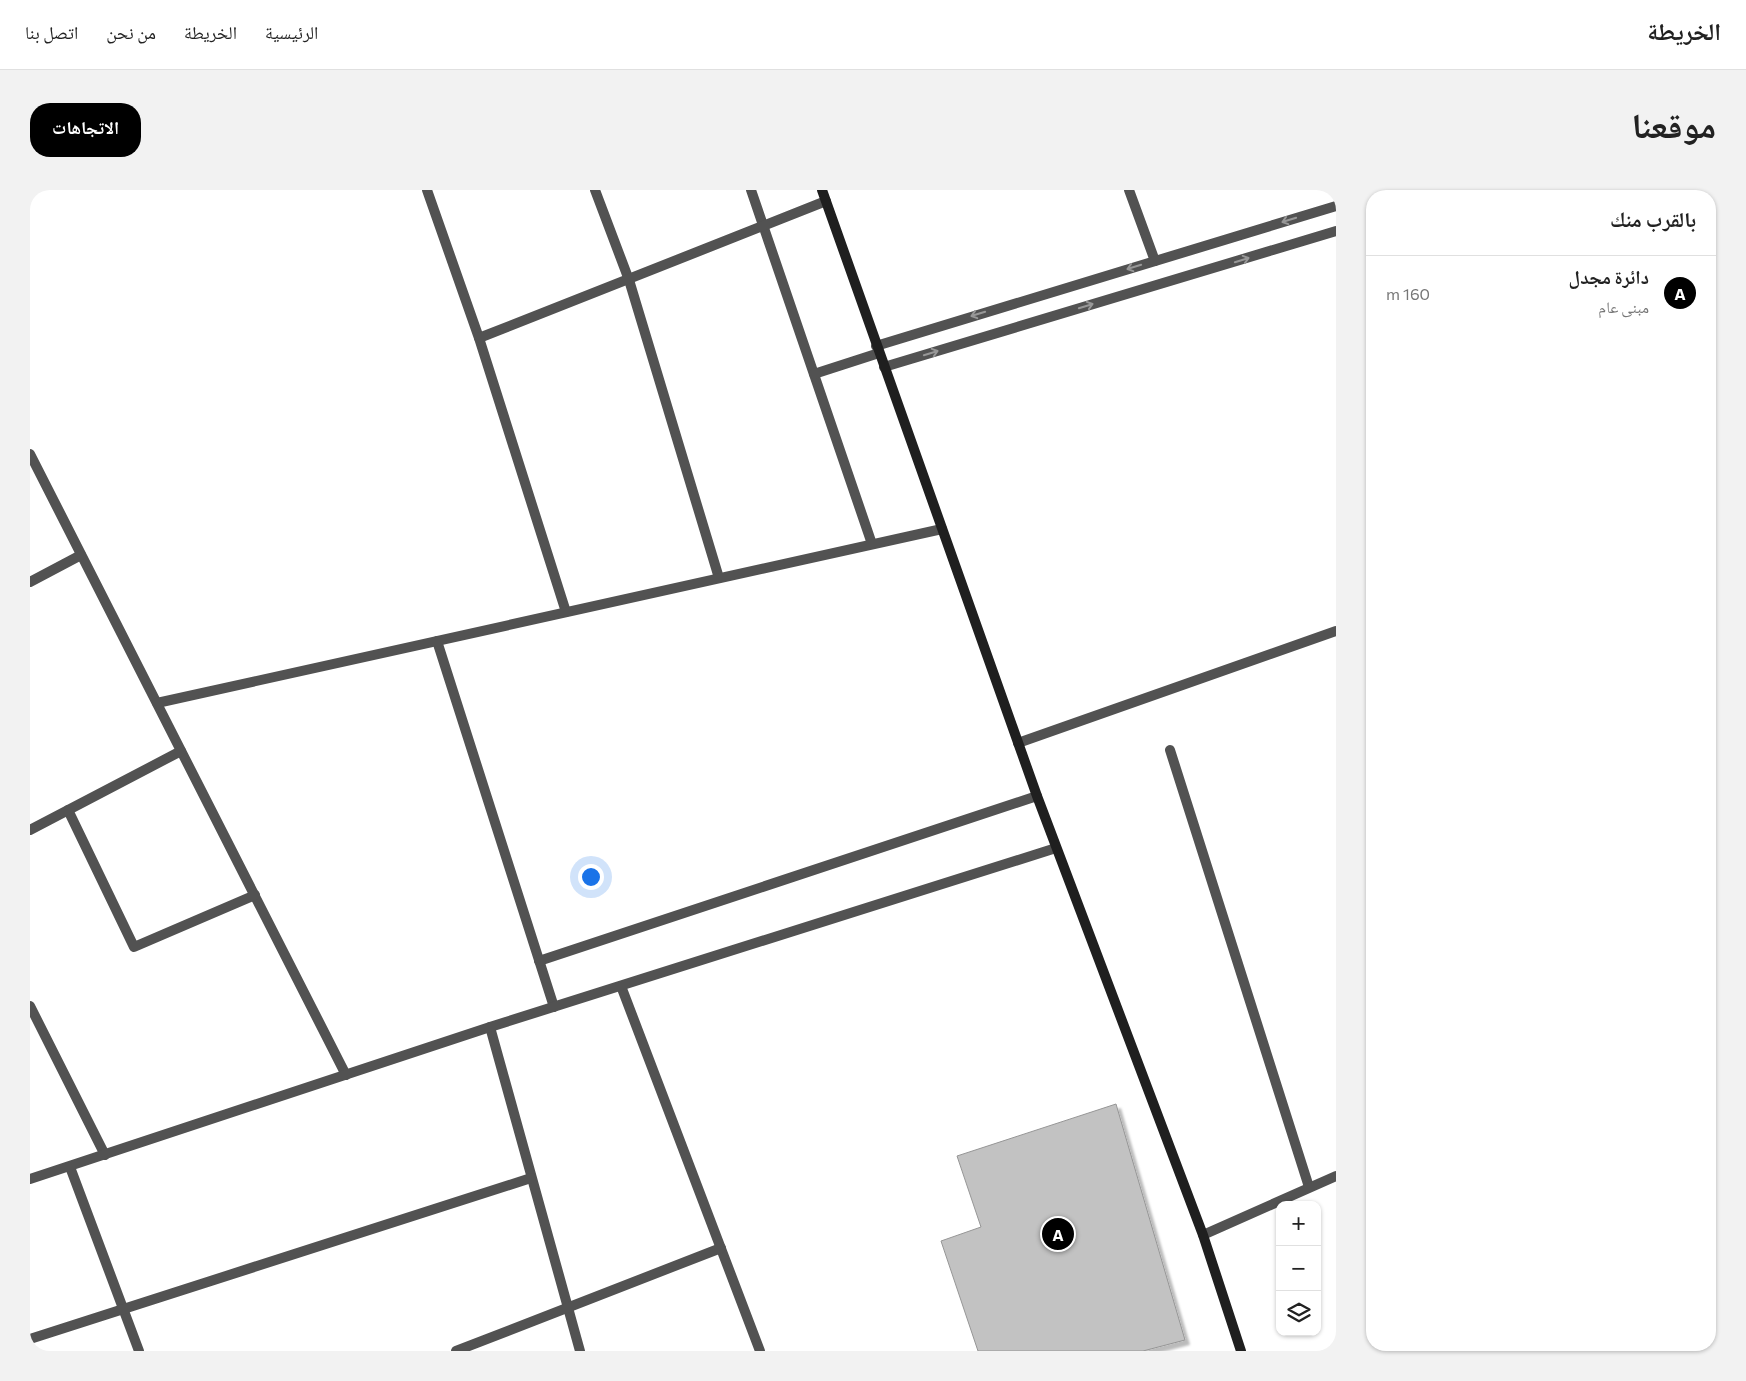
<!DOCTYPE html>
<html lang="ar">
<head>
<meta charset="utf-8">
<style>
  :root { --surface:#fff; --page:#f2f2f2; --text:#222; --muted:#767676; --line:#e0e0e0; --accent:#000 }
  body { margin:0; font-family:Commissioner,"Noto Naskh Arabic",sans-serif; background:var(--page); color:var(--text); direction:rtl }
  .controls { position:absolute; right:15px; bottom:15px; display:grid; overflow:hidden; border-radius:10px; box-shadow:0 1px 4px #0004 }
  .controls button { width:45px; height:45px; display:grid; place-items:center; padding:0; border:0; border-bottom:1px solid var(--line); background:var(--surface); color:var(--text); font:25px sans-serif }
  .you { position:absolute; left:560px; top:686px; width:18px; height:18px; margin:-12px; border:4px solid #fff; border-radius:50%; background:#1a73e8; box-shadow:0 0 0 8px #1a73e833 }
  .badge { display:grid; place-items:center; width:32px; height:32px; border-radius:50%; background:var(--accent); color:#fff; font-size:16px; font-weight:700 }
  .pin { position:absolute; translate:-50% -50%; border:2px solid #fff; box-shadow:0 1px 5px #0006 }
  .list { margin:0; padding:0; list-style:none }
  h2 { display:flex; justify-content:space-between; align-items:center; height:65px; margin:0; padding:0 20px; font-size:21px }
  h2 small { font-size:16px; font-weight:400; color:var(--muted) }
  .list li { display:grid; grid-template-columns:32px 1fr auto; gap:15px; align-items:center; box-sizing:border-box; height:75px; padding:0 20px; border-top:1px solid var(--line) }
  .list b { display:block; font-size:19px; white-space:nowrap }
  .list p { margin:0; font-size:16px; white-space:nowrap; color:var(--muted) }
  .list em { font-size:16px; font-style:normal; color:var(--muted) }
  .icon { flex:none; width:28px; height:28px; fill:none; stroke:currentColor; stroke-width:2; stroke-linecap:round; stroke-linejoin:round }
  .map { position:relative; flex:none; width:1306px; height:1161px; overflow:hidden; direction:ltr; border-radius:20px }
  header { display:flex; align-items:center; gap:30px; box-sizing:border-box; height:70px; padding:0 25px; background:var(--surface); border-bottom:1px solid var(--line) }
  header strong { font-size:24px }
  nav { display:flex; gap:28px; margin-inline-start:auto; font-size:18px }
  .intro { display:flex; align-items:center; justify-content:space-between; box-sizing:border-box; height:120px; padding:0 30px }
  h1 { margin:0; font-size:35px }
  .button { padding:12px 22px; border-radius:20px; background:var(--accent); color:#fff; font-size:18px; font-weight:700 }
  main { display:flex; gap:30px; padding:0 30px }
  aside { flex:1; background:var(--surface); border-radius:20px; box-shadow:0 1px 4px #0004 }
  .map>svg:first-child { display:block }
  .building { fill:#c2c2c2; stroke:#969696; filter:url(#shadow) }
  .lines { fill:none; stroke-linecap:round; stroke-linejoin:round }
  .street { stroke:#525252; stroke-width:10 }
  .secondary { stroke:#1f1f1f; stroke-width:10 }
  .oneway { stroke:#979797 }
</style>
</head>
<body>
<header>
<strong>الخريطة</strong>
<nav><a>الرئيسية</a><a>الخريطة</a><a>من نحن</a><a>اتصل بنا</a></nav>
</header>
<div class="intro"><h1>موقعنا</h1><a class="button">الاتجاهات</a></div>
<main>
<aside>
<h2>بالقرب منك<small></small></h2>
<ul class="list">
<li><span class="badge">A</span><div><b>دائرة مجدل</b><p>مبنى عام</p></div><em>160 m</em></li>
</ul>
</aside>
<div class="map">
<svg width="1306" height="1161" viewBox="0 0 1306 1161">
  <defs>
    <filter id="shadow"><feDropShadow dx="4.5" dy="4.5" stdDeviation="1" flood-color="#0004"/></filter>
  </defs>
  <rect width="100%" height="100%" fill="#fff"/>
  <polygon class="building" points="1086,914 1155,1150 1113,1161 948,1161 911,1051 951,1037 927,966"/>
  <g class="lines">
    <g class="street">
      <polyline points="397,0 449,148 536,422"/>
      <polyline points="565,0 599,90 689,388"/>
      <polyline points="721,0 842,354"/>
      <polyline points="1099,0 1125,71"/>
      <polyline points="449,148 796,11"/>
      <polyline points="846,156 1306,16"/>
      <polyline points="854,177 1306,41"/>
      <polyline points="784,184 849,163"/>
      <polyline points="0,264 316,885"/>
      <polyline points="0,392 51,365"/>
      <polyline points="407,451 524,817"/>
      <polyline points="127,513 912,339"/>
      <polyline points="988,553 1306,441"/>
      <polyline points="1140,560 1279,997"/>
      <polyline points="38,620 104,757 225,705"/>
      <polyline points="0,640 151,561"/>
      <polyline points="509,771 1007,606"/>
      <polyline points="591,796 730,1161"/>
      <polyline points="0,816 75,965"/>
      <polyline points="460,837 550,1161"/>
      <polyline points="40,977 109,1161"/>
      <polyline points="0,989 460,837 1026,658"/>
      <polyline points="1173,1045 1306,986"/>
      <polyline points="0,1149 501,988"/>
      <polyline points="426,1161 691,1058"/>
    </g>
    <polyline class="secondary" points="792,0 1007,606 1173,1045 1211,1161"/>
  </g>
  <defs><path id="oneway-shaft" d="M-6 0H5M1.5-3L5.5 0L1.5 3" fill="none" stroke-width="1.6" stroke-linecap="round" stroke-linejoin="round" transform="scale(1.25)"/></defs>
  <g class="oneway">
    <use href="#oneway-shaft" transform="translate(1259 30) rotate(163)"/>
    <use href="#oneway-shaft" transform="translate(1212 70) rotate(-17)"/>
    <use href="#oneway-shaft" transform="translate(1104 77) rotate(163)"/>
    <use href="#oneway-shaft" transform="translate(1056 116) rotate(-17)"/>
    <use href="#oneway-shaft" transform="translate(948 124) rotate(163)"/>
    <use href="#oneway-shaft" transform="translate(901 163) rotate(-17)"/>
  </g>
</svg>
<div class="controls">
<button>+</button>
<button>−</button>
<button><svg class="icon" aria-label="layers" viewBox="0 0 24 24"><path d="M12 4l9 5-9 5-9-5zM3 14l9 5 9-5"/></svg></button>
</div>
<div class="you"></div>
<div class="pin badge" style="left:1028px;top:1044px">A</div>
</div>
</main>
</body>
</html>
